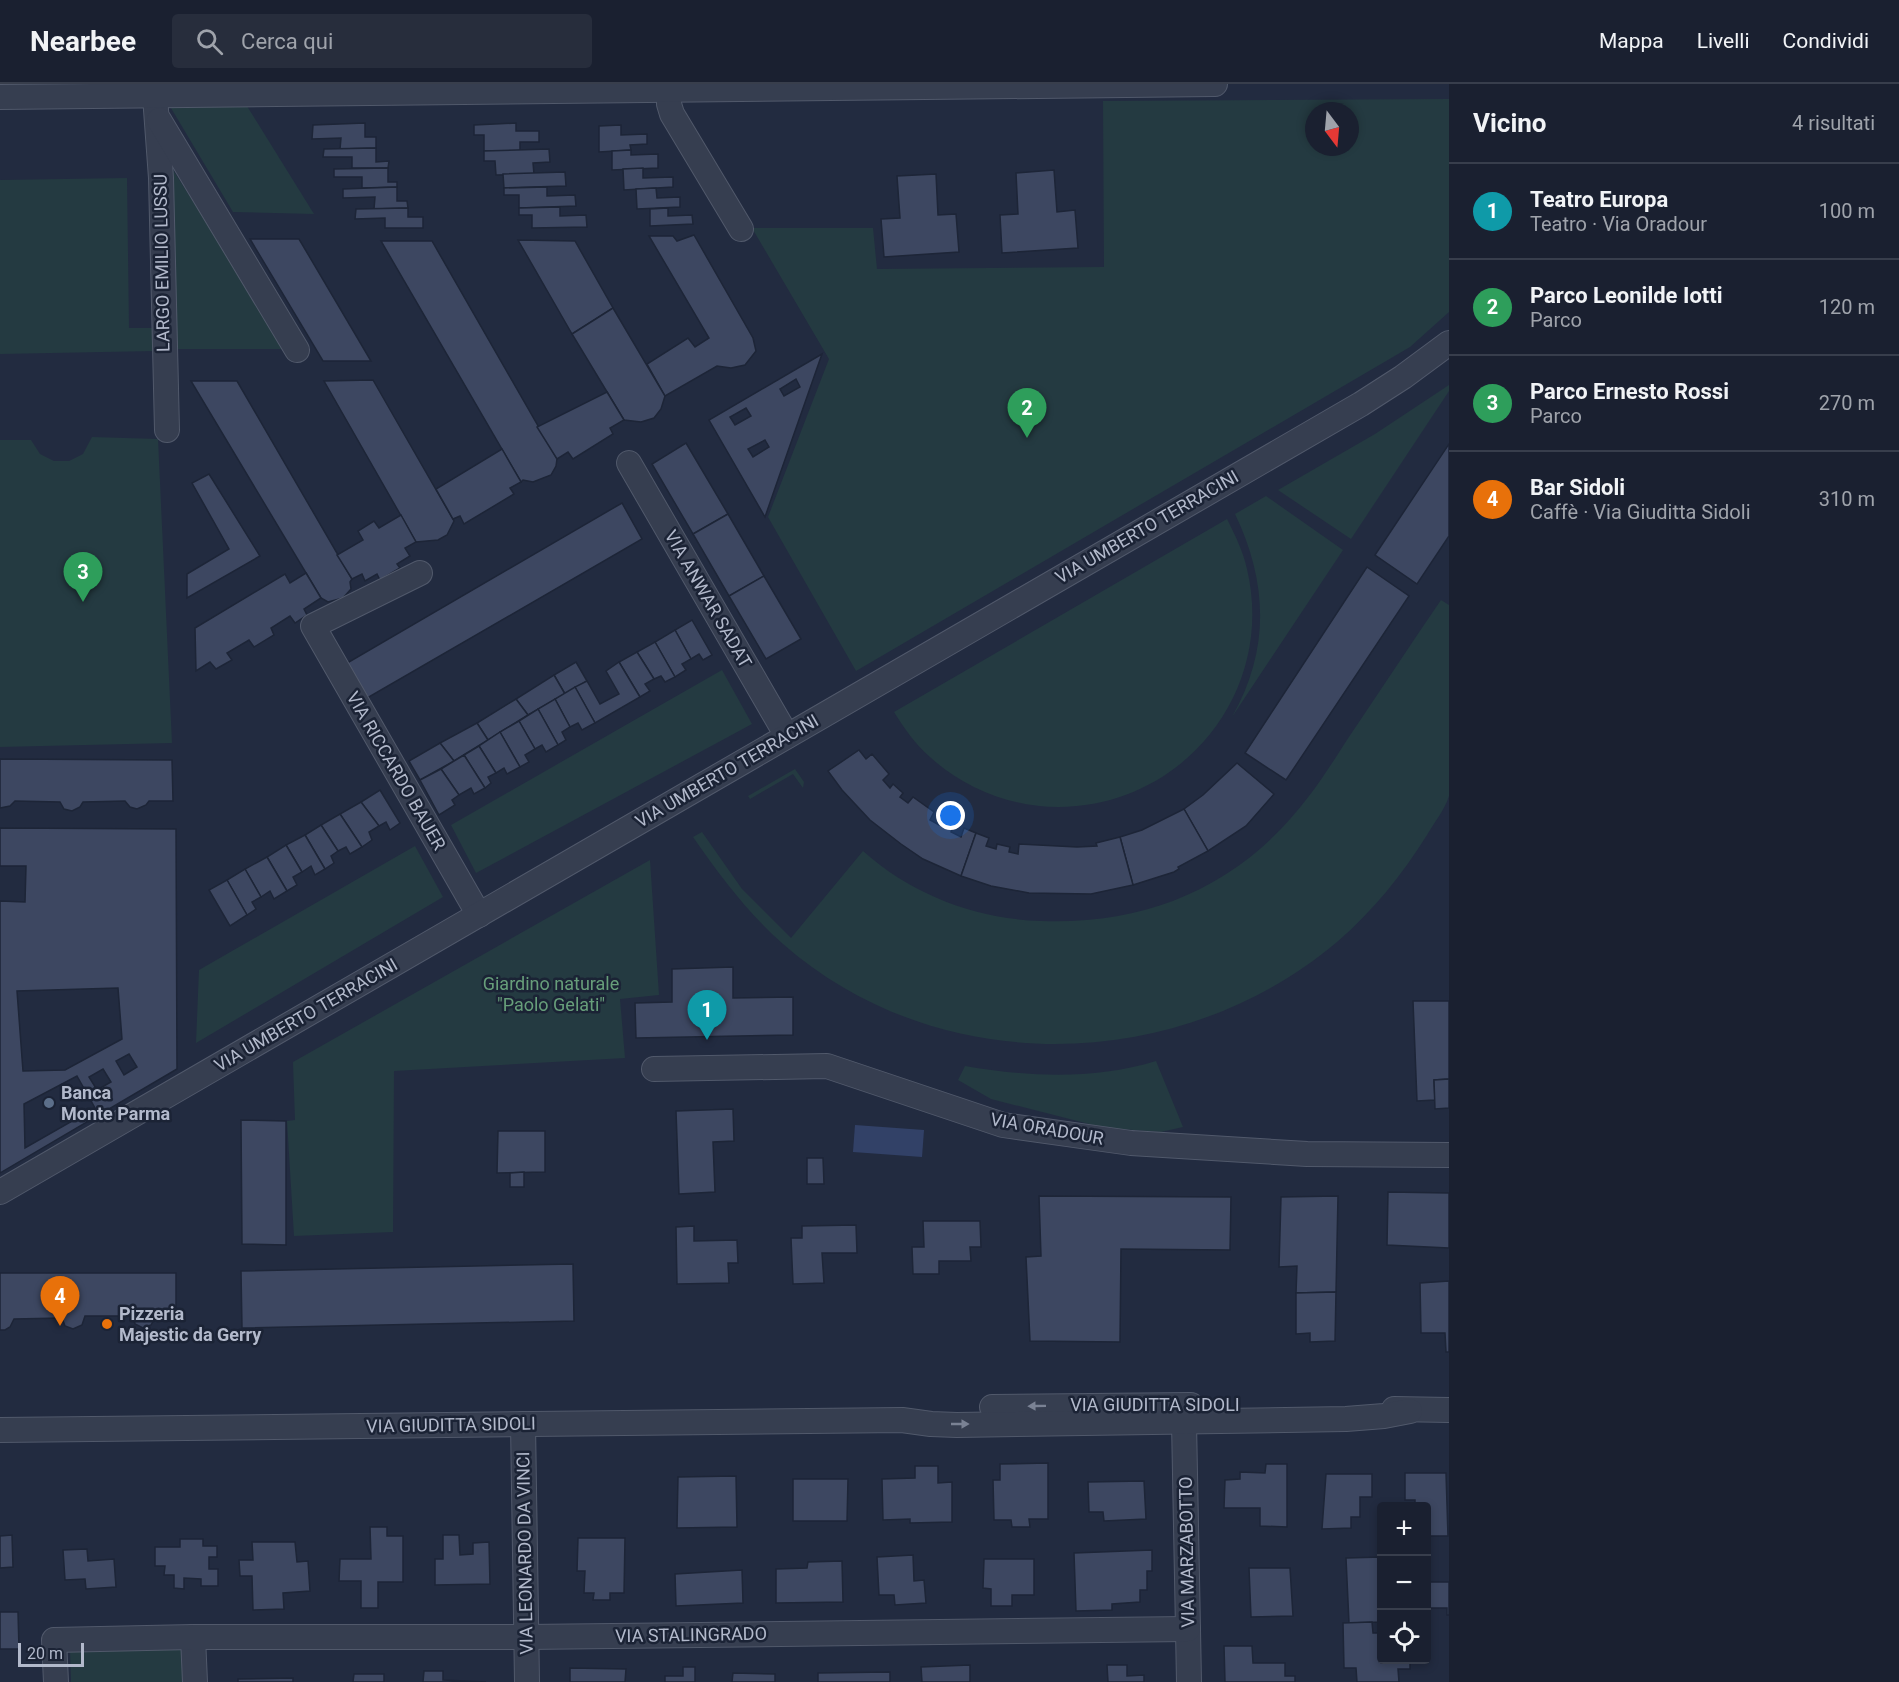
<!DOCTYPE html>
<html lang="it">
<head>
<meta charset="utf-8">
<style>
  :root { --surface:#1a2030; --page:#272d3c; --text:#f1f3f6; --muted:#9fa3ab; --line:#383e4c; --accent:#b45309 }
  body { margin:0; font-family:Roboto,sans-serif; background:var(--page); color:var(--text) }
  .controls { position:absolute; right:18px; bottom:18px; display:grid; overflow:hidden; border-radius:6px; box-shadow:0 3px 9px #0003 }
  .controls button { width:54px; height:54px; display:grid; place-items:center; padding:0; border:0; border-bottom:2px solid var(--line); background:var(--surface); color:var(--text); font:30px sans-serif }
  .compass { position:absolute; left:1305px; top:18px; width:54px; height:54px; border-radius:50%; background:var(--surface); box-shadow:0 3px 9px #0003; rotate:164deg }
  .scale { position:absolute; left:18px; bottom:15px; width:66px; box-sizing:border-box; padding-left:6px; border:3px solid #b2b9cb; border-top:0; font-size:16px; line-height:21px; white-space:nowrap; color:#b2b9cb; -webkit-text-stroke:4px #1b2335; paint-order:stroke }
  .you { position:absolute; left:951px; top:732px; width:21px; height:21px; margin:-15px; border:4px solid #fff; border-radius:50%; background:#1a73e8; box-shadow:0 0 0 9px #1a73e833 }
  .badge { display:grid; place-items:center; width:39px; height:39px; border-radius:50%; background:var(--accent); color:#fff; font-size:20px; font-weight:700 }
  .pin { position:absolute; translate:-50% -50px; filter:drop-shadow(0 2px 3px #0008) }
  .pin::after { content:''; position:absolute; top:32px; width:21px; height:18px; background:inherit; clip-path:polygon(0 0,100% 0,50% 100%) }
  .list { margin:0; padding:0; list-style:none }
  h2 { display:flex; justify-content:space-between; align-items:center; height:78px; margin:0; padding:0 24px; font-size:26px }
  h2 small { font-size:20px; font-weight:400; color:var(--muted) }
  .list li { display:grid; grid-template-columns:39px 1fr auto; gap:18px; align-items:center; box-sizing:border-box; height:96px; padding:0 24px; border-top:2px solid var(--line) }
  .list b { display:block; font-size:22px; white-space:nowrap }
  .list p { margin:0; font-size:20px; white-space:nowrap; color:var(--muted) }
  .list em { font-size:20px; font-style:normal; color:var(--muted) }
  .icon { flex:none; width:33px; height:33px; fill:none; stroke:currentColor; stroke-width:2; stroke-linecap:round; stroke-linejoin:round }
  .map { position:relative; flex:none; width:1449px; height:1598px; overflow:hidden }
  header { display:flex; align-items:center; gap:36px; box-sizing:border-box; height:84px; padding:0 30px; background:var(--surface); border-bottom:2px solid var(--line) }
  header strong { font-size:28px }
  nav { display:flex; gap:33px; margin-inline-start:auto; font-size:21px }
  .search { width:420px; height:54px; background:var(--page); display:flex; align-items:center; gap:15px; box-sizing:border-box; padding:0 21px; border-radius:6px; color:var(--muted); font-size:22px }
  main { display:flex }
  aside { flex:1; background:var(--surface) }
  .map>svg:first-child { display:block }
  .green { fill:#243a41; fill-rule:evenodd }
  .water { fill:#324167 }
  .building { fill:#3d4761; stroke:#1d2537; stroke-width:1.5; fill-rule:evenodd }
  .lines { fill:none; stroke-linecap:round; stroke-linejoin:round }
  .minor-casing { stroke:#51596b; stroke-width:26 }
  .minor { stroke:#363e50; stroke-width:24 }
  .oneway { fill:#7a8294 }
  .service-dot { fill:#5c6f8a; stroke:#1b2335; stroke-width:2 }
  .food-dot { fill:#e8710a; stroke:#1b2335; stroke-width:2 }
  .labels { text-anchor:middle; stroke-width:5; stroke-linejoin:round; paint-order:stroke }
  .street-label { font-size:18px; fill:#b2b9cb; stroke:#1b2335 }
  .park-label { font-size:18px; fill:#679e7a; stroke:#1b2335 }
  .poi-label { font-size:18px; font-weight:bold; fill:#b2b9cb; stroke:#1b2335; text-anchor:start }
</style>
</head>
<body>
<header>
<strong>Nearbee</strong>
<div class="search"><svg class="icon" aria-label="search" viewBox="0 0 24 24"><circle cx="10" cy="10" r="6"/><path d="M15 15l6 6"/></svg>Cerca qui</div>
<nav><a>Mappa</a><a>Livelli</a><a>Condividi</a></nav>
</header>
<main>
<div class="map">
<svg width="1449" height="1598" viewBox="0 0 1449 1598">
  <rect width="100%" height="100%" fill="#222b40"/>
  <g class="green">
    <polygon points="242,14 314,130 233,128 168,19"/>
    <path d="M1449 15V228L1410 263 856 587 768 433 829 275 752 144H873L877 185 1104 183 1103 17ZM1314 27H1350V63H1314Z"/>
    <polygon points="173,86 287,265 175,265"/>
    <polygon points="127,94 129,244 155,244 155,267 0,270 0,96"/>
    <polygon points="1449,301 1449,307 1351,455 1278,406 1375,350"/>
    <polygon points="92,353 158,355 172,659 0,663 0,356 31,356 40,370 54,377 69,377 83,370"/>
    <path d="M1266 412 1343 466 1232 633C1270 566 1268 499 1235 430Z"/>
    <path d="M1227 435C1235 451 1243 467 1247 485 1276 608 1183 722 1059 723 1012 723 965 705 930 673 915 660 904 644 894 628Z"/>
    <path d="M1441 516 1449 521C1449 568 1449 614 1449 661 1449 675 1449 699 1449 712 1445 725 1434 739 1427 751 1402 791 1373 827 1337 858 1181 990 939 997 783 860 748 829 720 792 693 753L702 748 742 805 791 854 863 767C912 811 976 835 1041 837 1151 841 1243 800 1309 712 1326 690 1340 666 1355 644 1384 601 1412 558 1441 516Z"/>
    <polygon points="722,586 752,640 476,789 451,741"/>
    <polygon points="795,685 804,698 803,704 793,690 750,715 748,712"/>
    <polygon points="415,762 443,813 196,959 199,886"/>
    <polygon points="650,776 659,911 620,915 625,974 394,987 393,1148 294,1152 287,1037 295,1036 293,978"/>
    <path d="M1156 977 1183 1043 1161 1048 1119 1045 1093 1041 991 1015 958 996 965 982C1028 993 1094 996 1156 977Z"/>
    <polygon points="70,1565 184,1565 185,1598 71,1598"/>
  </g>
  <polygon class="water" points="855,1041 924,1046 922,1073 853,1068"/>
  <g class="building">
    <polygon points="365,39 365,53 376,53 376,64 340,65 341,54 312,55 313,41"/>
    <polygon points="516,39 516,47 539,47 539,58 520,58 520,67 484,67 484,51 474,51 474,41"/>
    <polygon points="621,41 621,51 647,50 647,60 630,61 631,66 599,68 599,42"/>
    <polygon points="376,64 376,78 389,77 388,84 352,84 352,73 323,73 324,65"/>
    <polygon points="549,65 550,78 533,79 534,90 496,91 495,77 484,77 484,67"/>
    <polygon points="631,66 631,71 658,70 658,84 612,86 612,67"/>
    <polygon points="388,84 388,98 397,98 397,103 362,104 362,93 334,93 334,85"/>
    <polygon points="643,84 643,94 673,93 673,103 624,106 623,85"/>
    <polygon points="1054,86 1057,128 1075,126 1078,164 1002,169 1000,131 1018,130 1016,89"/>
    <polygon points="565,88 566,102 504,104 503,90"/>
    <polygon points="936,90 938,131 956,130 959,168 884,173 881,135 900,134 897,92"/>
    <polygon points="397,103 397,117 407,117 408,124 374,125 375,113 343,114 343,105"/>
    <polygon points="547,103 547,112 575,111 576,122 519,124 519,111 504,111 504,104"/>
    <polygon points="656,104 657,114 680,113 680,123 637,125 636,105"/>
    <polygon points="560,123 560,132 586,131 587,143 532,144 532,131 519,131 519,124"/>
    <polygon points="408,124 408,133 423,133 423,144 385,144 385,134 355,135 356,125"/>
    <polygon points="668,124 668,132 692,131 693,140 650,142 650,125"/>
    <polygon points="694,151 753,254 756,267 745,281 731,284 717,282 665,312 647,280 688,254 695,263 709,254 649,152 673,152 677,157"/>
    <polygon points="250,155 299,155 371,277 323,277"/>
    <polygon points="518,156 575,157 613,224 572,250"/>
    <polygon points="381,157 432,157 557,375 556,382 551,391 533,398 523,396 521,398"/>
    <polygon points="613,224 665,312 661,325 654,334 641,338 624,336 572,250"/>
    <path d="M822 270 774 407 765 433 709 336ZM796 295 800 303 784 312 780 305ZM746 324 751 332 735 341 730 333ZM765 356 769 363 753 373 748 365Z"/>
    <polygon points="373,296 454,437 447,451 438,456 416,458 324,297"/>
    <polygon points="191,297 237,297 352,495 350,498 351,505 343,514 328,518 321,514"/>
    <polygon points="607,308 624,336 610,344 613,350 573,375 568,368 557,375 537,343"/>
    <polygon points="686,359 728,430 693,450 652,380"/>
    <polygon points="1449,360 1449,452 1417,500 1375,471"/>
    <polygon points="502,365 521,398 510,404 514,410 464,440 460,432 453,435 436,405"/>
    <polygon points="209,390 260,472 187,514 187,490 229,465 192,399"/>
    <polygon points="622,419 642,455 362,617 342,582"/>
    <polygon points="728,430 764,492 729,512 693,450"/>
    <polygon points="401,431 416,458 405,464 410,472 397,480 400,484 380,496 377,490 365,497 362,490 352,495 337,471 363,456 358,447 374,437 379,444"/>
    <polygon points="1367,483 1409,512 1286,696 1245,669"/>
    <polygon points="306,489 321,514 304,525 307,531 295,539 290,532 271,544 274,551 254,563 249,556 227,569 232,576 216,585 210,578 196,587 195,544 285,490 290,499"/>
    <polygon points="764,492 801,555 766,575 729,512"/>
    <polygon points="692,536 712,571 703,576 699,570 691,575 675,546"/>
    <polygon points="675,546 691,575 682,580 686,586 675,593 655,558"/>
    <polygon points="655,558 675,593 665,598 661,592 654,595 637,568"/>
    <polygon points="637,568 654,595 645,600 650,607 640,613 619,578"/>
    <polygon points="576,578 587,597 565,610 554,591"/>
    <polygon points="619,578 640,613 595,639 575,603 587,597 600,620 619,610 606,587"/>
    <polygon points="554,591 565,610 528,631 516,615"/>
    <polygon points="575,603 595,639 582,646 578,639 570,643 555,615"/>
    <polygon points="516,615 528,631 488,656 477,639"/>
    <polygon points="555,615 570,643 562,648 566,656 558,661 538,625"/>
    <polygon points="538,625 558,661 546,668 542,661 535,665 519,637"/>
    <polygon points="519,637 535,665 525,671 529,678 520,683 500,648"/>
    <polygon points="477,639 488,656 454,677 440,659"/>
    <polygon points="500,648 520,683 507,690 504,684 496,689 479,662"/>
    <polygon points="440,659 454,677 420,696 409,677"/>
    <polygon points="479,662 496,689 488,693 491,699 485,704 464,671"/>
    <polygon points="859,666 866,675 872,670 889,690 883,696 890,704 893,700 903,709 900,713 908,719 913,713 934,728 930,736 939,741 941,737 953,743 951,748 961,753 964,744 976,749 961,792 923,775 901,760 870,736 842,706 828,687"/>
    <polygon points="464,671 485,704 474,710 471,704 459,711 441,685"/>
    <polygon points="0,675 172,676 173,717 149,717 146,721 137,725 130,723 125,717 83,718 80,723 72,727 64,725 60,718 15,717 10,722 0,724"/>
    <polygon points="1237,679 1274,710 1246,742 1208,767 1184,725 1203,711"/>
    <polygon points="441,685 459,711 452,716 455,721 439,731 420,696"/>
    <polygon points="380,706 400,739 390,746 386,738 379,742 361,718"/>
    <polygon points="361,718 379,742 369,748 372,756 362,763 340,730"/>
    <polygon points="1184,725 1208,767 1178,783 1179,785 1174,788 1133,801 1120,753 1142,746"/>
    <polygon points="340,730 362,763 350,770 346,763 338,767 321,741"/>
    <polygon points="321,741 338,767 331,772 334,779 325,785 305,751"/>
    <path d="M0 744 176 745 177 985 0 1089V817L25 818 26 782H0ZM118 904 122 955 65 986 23 987 17 907ZM129 970 137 983 124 991 116 977ZM103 985 111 998 97 1006 89 993ZM77 992 95 1024 25 1064 24 1020Z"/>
    <polygon points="976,749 989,754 986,762 996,765 997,760 1010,763 1009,768 1018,770 1019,760 1077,763 1097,762 1096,759 1120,753 1133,801 1091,810 1029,809 991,802 961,792"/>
    <polygon points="305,751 325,785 315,791 311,782 302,788 286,761"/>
    <polygon points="286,761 302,788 293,793 297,801 287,807 267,773"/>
    <polygon points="267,773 287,807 274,815 270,807 261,813 245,785"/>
    <polygon points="245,785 261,813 252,818 256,825 247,831 227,796"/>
    <polygon points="227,796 247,831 230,842 209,806"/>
    <polygon points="733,883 733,914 793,913 793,951 636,954 635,919 672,918 672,885"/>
    <polygon points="1413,917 1449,917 1449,995 1434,996 1435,1016 1417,1017"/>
    <polygon points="1449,995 1449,1024 1435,1025 1434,996"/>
    <polygon points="733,1025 734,1057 713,1058 715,1108 679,1110 676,1027"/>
    <polygon points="241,1036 286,1037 286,1161 242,1160"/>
    <polygon points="498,1047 545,1047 545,1088 497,1089"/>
    <polygon points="807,1074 823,1074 824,1100 807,1100"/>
    <polygon points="524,1088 524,1103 510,1103 510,1089"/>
    <polygon points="1388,1108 1449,1109 1449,1164 1387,1161"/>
    <polygon points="1039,1112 1231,1113 1230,1166 1121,1165 1120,1258 1030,1257 1026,1173 1041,1172"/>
    <polygon points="1338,1112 1336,1208 1296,1209 1297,1182 1279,1183 1281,1113"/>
    <polygon points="923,1137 980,1137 981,1163 970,1163 971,1177 939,1177 939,1190 913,1190 912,1163 924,1163"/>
    <polygon points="856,1141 857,1169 822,1169 824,1199 793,1200 791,1154 802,1154 802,1142"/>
    <polygon points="694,1142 694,1157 737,1156 738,1179 728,1179 729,1199 677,1200 676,1143"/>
    <polygon points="573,1180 574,1237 242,1244 241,1187"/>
    <polygon points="0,1189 176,1189 176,1234 155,1234 151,1241 143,1244 135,1240 133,1232 85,1232 82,1241 73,1245 65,1242 62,1234 14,1235 10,1243 5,1246 0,1246"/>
    <polygon points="1449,1197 1449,1268 1446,1268 1445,1249 1421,1249 1420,1199"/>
    <polygon points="1336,1208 1335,1257 1310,1258 1310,1249 1296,1250 1296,1209"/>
    <polygon points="1048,1379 1048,1435 1029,1435 1030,1443 1012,1443 1011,1436 994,1436 993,1396 1000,1396 1000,1380"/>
    <polygon points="1266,1380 1287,1380 1287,1443 1260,1442 1260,1424 1224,1424 1225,1396 1240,1395 1240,1388 1265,1389"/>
    <polygon points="915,1382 938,1382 938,1399 952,1398 952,1438 910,1439 910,1435 883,1436 882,1395 915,1394"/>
    <polygon points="1405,1389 1446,1389 1448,1452 1426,1452 1426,1422 1415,1422 1415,1416 1405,1416"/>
    <polygon points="1326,1390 1372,1390 1372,1413 1360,1413 1360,1433 1351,1433 1351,1444 1322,1445"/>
    <polygon points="736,1392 737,1443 677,1444 678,1393"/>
    <polygon points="793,1395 848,1395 847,1437 793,1437"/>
    <polygon points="1144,1397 1146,1435 1104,1437 1103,1428 1089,1428 1088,1398"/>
    <polygon points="370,1443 387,1443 387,1452 403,1452 403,1498 378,1498 378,1524 361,1524 361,1497 339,1497 340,1475 371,1475"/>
    <polygon points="12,1451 13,1483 0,1484 0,1452"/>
    <polygon points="443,1451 459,1451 460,1471 473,1470 473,1459 489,1458 490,1500 435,1501 435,1475 443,1475"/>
    <polygon points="578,1454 625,1454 624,1509 610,1509 610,1516 593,1516 594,1509 584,1509 585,1487 577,1487"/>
    <polygon points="180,1455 203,1455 203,1462 217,1462 217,1473 209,1473 209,1485 218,1485 218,1502 201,1502 201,1495 184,1494 184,1505 174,1504 174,1491 164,1491 165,1482 155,1482 155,1463 180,1463"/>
    <polygon points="252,1458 295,1458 297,1478 308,1477 310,1507 283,1509 284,1525 253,1526 252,1492 240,1492 239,1476 253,1476"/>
    <polygon points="87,1465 88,1477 114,1475 116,1503 86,1505 85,1495 65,1496 63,1466"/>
    <polygon points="1152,1466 1152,1487 1147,1487 1147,1506 1140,1506 1140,1518 1112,1520 1112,1526 1076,1527 1074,1469"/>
    <polygon points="913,1471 914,1497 924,1496 926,1519 895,1521 894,1511 879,1511 877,1473"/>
    <polygon points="1382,1473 1382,1538 1349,1539 1346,1474"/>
    <polygon points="984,1475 1034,1475 1034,1511 1012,1511 1012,1522 991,1522 991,1505 983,1504"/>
    <polygon points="842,1477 843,1518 776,1519 776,1485 807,1484 808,1478"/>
    <polygon points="1426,1479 1428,1498 1449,1498 1449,1531 1447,1531 1447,1524 1426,1524"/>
    <polygon points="1249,1484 1290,1484 1293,1532 1251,1533"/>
    <polygon points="742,1486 743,1519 676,1522 675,1490"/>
    <polygon points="0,1528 18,1528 19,1565 0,1565"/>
    <polygon points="1372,1538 1373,1549 1382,1549 1382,1576 1410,1576 1410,1585 1398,1585 1399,1598 1357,1598 1356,1584 1344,1584 1343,1539"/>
    <polygon points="1224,1562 1252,1562 1253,1579 1285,1579 1285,1592 1295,1592 1295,1598 1225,1598"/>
    <polygon points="970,1581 970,1598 922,1598 921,1583"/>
    <polygon points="1107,1581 1127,1581 1127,1592 1144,1591 1144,1598 1108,1598"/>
    <polygon points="683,1583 695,1583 695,1598 665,1598 665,1592 683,1592"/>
    <polygon points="570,1584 626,1585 625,1598 570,1598"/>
    <polygon points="424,1587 443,1587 443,1596 486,1598 423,1598"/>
    <polygon points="890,1588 890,1598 818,1598 818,1589"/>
    <polygon points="733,1589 775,1590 775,1598 732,1598"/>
    <polygon points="354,1590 384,1590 384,1598 353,1598"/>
    <polygon points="293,1594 293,1598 238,1598 238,1595"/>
  </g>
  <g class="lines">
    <defs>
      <g id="minor">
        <polyline points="669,6 669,20 672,30 741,145"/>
        <polyline points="155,12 161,94 167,346"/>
        <polyline points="0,13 1215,0"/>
        <polyline points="159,36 297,266"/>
        <polyline points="629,379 787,652"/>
        <polyline points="420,489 313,542 479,831"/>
        <polyline points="654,985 827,982 1003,1041 1131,1059 1307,1070 1449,1071"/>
        <polyline points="0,1108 1361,320 1403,293 1449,259"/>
        <polyline points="992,1323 1191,1321"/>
        <polyline points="1394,1325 1449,1326"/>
        <polyline points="1184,1338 1189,1598"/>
        <polyline points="523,1340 527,1598"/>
        <polyline points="0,1346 902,1336 931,1340 957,1341 1346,1335 1384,1332 1410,1327"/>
        <polyline points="193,1553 195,1598"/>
        <polyline points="56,1598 54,1556 193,1553 527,1553 1188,1545"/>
      </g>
    </defs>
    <use href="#minor" class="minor-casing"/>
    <use href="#minor" class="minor"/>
  </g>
  <defs><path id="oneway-solid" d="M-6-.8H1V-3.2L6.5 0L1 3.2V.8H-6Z" transform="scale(1.5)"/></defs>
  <g class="oneway">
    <use href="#oneway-solid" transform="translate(1037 1322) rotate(179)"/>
    <use href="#oneway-solid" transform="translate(960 1340)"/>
  </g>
  <circle class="service-dot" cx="49" cy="1019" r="6"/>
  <circle class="food-dot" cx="107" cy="1240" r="6"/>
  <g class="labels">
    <g class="street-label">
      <text transform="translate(162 179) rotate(-91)" y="6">LARGO EMILIO LUSSU</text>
      <text transform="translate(1147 443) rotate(-30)" y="6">VIA UMBERTO TERRACINI</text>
      <text transform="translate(708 515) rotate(60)" y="6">VIA ANWAR SADAT</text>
      <text transform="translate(396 687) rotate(60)" y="6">VIA RICCARDO BAUER</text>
      <text transform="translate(727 687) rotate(-30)" y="6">VIA UMBERTO TERRACINI</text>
      <text transform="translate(306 931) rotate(-30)" y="6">VIA UMBERTO TERRACINI</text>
      <text transform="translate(1047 1045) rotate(10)" y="6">VIA ORADOUR</text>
      <text x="1155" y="1327">VIA GIUDITTA SIDOLI</text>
      <text transform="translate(451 1341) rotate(-1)" y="6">VIA GIUDITTA SIDOLI</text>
      <text transform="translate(1187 1468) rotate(-91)" y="6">VIA MARZABOTTO</text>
      <text transform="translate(525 1469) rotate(-91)" y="6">VIA LEONARDO DA VINCI</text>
      <text transform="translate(691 1551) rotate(-1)" y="6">VIA STALINGRADO</text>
    </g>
    <g class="park-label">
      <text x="551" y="906">Giardino naturale<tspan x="551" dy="21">"Paolo Gelati"</tspan></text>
    </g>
    <g class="poi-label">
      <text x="61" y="1015">Banca<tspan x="61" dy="21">Monte Parma</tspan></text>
      <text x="119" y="1236">Pizzeria<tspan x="119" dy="21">Majestic da Gerry</tspan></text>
    </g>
  </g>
</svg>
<div class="controls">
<button>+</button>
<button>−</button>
<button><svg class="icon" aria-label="locate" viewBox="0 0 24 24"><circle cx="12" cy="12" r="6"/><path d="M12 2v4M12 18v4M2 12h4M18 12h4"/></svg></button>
</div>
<svg class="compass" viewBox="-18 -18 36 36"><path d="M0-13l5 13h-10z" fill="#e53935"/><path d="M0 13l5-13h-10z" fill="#9fa3ab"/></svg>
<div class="scale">20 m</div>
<div class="you"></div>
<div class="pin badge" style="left:707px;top:956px;background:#0f9aa8">1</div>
<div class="pin badge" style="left:1027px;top:354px;background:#2e9e5b">2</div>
<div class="pin badge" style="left:83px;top:518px;background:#2e9e5b">3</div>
<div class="pin badge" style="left:60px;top:1242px;background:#e8710a">4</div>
</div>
<aside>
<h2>Vicino<small>4 risultati</small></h2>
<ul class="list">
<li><span class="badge" style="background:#0f9aa8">1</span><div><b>Teatro Europa</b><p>Teatro · Via Oradour</p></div><em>100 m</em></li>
<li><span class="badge" style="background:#2e9e5b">2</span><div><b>Parco Leonilde Iotti</b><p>Parco</p></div><em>120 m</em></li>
<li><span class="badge" style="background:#2e9e5b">3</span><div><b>Parco Ernesto Rossi</b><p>Parco</p></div><em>270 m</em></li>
<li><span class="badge" style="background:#e8710a">4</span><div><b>Bar Sidoli</b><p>Caffè · Via Giuditta Sidoli</p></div><em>310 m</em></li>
</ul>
</aside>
</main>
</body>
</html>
